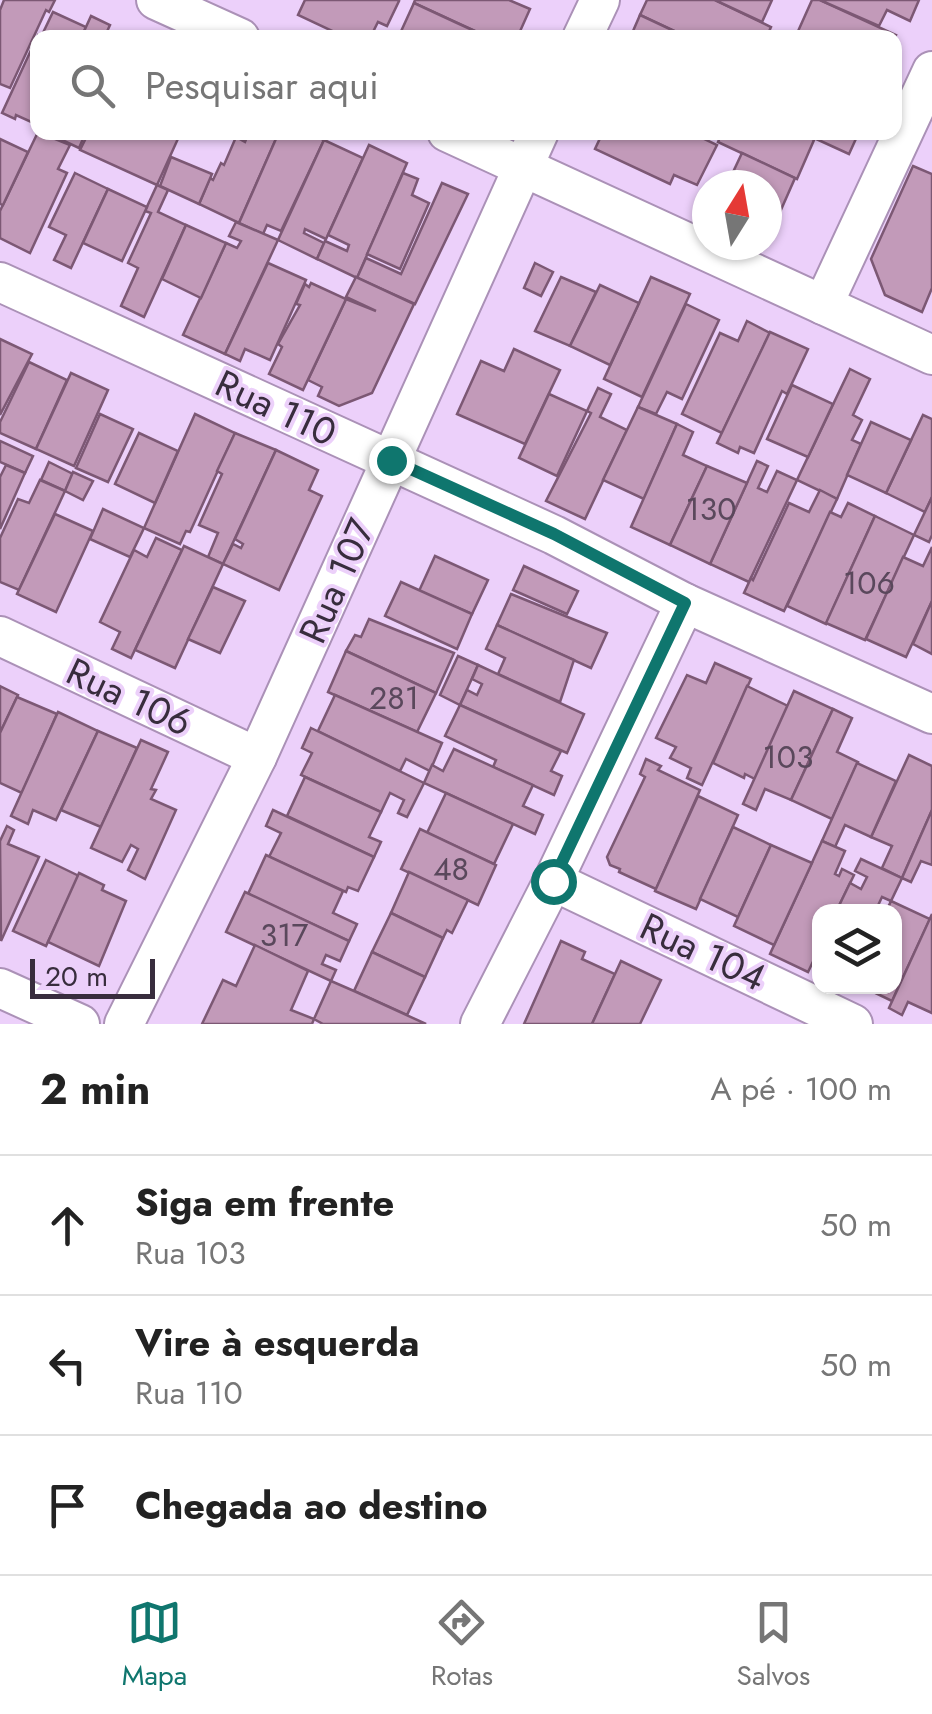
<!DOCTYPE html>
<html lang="pt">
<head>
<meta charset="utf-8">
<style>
  :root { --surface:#fff; --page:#f2f2f2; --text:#222; --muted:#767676; --line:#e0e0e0; --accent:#0f766e }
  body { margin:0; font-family:Jost,sans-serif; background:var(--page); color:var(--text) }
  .controls { position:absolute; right:30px; bottom:30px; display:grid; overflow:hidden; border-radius:20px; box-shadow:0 2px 8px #0004 }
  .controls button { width:90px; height:90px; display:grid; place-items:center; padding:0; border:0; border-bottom:2px solid var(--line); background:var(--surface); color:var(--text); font:50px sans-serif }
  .compass { position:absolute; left:692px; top:170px; width:90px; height:90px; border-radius:50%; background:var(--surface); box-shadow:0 2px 8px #0004; rotate:11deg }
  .scale { position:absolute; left:30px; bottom:25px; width:125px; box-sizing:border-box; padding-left:10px; border:5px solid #382d3d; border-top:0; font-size:28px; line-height:35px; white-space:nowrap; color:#382d3d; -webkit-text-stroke:8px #ecd0fa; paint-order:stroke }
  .stop { position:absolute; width:30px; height:30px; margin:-22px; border:8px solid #0f766e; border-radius:50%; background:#fff }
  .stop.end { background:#0f766e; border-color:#fff; box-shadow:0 2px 10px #0008 }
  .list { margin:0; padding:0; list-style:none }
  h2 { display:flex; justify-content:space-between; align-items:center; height:130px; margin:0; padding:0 40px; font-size:42px }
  h2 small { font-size:32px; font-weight:400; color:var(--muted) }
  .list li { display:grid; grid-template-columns:65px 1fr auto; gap:30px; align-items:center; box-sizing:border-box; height:140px; padding:0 40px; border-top:2px solid var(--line) }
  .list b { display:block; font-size:38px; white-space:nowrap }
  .list p { margin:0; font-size:32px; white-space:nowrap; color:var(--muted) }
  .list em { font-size:32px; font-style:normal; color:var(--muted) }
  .icon { flex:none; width:55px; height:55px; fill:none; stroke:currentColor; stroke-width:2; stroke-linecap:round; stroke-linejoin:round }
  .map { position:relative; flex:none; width:932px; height:1024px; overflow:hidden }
  .search { position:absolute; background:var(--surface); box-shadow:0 2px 8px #0004; left:30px; right:30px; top:30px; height:110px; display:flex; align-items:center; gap:25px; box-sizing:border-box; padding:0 35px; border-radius:20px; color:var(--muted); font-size:38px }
  .sheet { height:550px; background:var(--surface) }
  nav { display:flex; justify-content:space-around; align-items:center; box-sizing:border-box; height:140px; border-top:2px solid var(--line); background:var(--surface); font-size:28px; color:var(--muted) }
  nav a { display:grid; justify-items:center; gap:5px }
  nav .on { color:var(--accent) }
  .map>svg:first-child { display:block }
  .building { fill:#c29ab9; stroke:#7c5874; stroke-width:2.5 }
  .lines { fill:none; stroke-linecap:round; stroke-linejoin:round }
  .minor-casing { stroke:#ab91b7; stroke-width:42 }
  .minor { stroke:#fff; stroke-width:38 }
  .route { stroke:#0f766e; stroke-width:12 }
  .labels { text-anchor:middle; stroke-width:8; stroke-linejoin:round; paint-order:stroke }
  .number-label { font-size:32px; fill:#5a485c }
  .street-label { font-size:38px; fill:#382d3d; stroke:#ecd0fa }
</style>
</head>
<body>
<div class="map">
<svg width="932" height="1024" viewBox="0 0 932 1024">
  <rect width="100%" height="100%" fill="#ecd0fa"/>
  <g class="building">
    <polygon points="4,0 55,0 49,12 46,10 10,88 0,84 0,10"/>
    <polygon points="305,0 397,0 399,1 387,26 378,22 370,38 347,38 298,15"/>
    <polygon points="415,0 509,0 530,9 517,38 490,38 414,3"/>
    <polygon points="647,0 715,0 771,27 766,38 689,38 640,15"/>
    <polygon points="715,0 772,0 762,22"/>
    <polygon points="812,0 820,0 896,35 894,39 795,38"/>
    <polygon points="820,0 919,0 910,21 887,10 879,26"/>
    <polygon points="414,3 457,23 490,38 398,38"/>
    <polygon points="53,12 86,27 81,38 38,38 38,125 16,115 15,119 2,113 38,35 41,37"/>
    <polygon points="640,15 689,38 630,38"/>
    <polygon points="91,16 110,25 104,38 81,38"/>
    <polygon points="38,132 70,145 58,169 67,173 30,253 0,238 0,211"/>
    <polygon points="45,132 86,132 79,148"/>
    <polygon points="89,132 181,132 157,185 80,150"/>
    <polygon points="249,132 279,132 239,223 199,204 210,178 213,180 221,163 224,165 236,137 245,142"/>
    <polygon points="279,132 307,132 324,140 281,231 267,225 263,234 239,223"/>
    <polygon points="603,132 690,132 717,145 697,185 674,175 670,184 595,149"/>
    <polygon points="722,132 798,132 814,140 797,179 718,142"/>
    <polygon points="801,132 859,132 849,154"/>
    <polygon points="0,139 28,152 3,205 0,204"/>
    <polygon points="324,140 363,158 326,239 305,229 304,233 324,243 317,259 278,240"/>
    <polygon points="369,145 407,163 357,278 317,259 325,241 347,251 349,245 328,235"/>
    <polygon points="742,153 795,178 780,212 767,206 767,185 727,185"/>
    <polygon points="171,157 212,174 199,204 160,186"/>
    <polygon points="913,166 932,174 932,288 922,312 885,295 871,259"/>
    <polygon points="75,173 108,189 71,268 54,260 66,235 49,227"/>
    <polygon points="403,173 418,179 412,195 429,203 400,269 367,254"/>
    <polygon points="442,183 468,194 415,304 357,278 366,258 401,274"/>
    <polygon points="157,185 168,190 158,212 186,225 144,317 121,306 138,268 128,263 151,213 145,211"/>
    <polygon points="108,189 147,207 122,261 83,243"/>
    <polygon points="236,222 278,240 225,354 183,335 226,243 237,248 241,241 229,236"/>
    <polygon points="186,225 226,243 201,298 162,279"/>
    <polygon points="268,263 306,280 270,360 245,349 240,361 225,354"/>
    <polygon points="535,263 553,272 541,296 524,288"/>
    <polygon points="356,277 414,304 372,393 339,406 318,396 322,387 308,380 346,299 376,311 346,297"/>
    <polygon points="561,277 596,292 570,346 535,331"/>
    <polygon points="651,277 690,294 642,397 604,379"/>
    <polygon points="311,283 346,299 303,390 269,374 282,347 278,344 300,305 296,304 305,284 309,287"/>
    <polygon points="600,285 639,303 610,365 570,346"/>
    <polygon points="686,304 719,320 682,399 667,392 656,414 638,407"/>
    <polygon points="747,321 770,333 722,433 682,414 720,333 738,341"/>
    <polygon points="770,332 808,349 787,394 782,391 754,453 740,447 738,453 717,443"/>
    <polygon points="0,339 32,354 0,415"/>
    <polygon points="514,349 560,370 525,444 457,414 481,361 504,371"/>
    <polygon points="29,362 67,380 36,449 0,433 0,422"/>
    <polygon points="850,369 870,379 853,415 862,420 852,440 861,444 837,499 797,480"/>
    <polygon points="71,373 108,390 74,466 36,449"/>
    <polygon points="792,385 833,404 808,457 767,439"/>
    <polygon points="598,388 611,394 600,417 627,430 585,519 546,501 591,413 587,411"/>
    <polygon points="549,394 587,411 557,476 519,458"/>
    <polygon points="638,407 677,424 644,499 603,480"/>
    <polygon points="100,414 133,429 108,482 76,468"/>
    <polygon points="195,414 235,433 190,532 186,531 180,544 144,528"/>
    <polygon points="923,415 932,419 932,497 925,512 886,493"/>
    <polygon points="871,422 911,440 886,493 847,475"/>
    <polygon points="677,424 693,432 683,455 707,466 670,545 631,527"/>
    <polygon points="139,433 178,451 155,503 115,484"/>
    <polygon points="235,433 276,450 223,564 208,557 218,533 199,525 222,474 217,471"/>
    <polygon points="0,441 33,456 25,473 0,462"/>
    <polygon points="276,450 318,470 309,490 322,496 279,590 223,564 233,544 241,548 243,544 235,539"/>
    <polygon points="757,461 768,466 758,488 767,492 777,471 797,480 749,582 710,564"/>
    <polygon points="49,462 73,474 65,491 41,480"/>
    <polygon points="6,465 25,473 0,529 0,477"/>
    <polygon points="707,466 747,483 710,564 670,545"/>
    <polygon points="73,472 93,481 83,500 65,491"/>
    <polygon points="40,480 65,491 19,590 0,582 0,538 18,499 29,503"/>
    <polygon points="820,490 837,499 784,611 744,593 751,578 753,580 789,503 809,512"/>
    <polygon points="932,497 932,535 929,542 914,535"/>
    <polygon points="848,503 875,516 826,624 787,606 830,512 841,517"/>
    <polygon points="103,509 144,528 130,557 90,539"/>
    <polygon points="55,514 93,531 56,612 17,594"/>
    <polygon points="875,516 914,535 865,640 826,623"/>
    <polygon points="156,538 182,550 131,658 112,649 120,632 100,622 134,550 147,557"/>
    <polygon points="184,546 223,564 175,668 135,650"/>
    <polygon points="932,547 932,601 906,657 866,639 903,557 923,566"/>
    <polygon points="435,556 488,580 472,614 419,591"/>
    <polygon points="524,566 578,591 567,614 513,590"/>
    <polygon points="401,582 472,614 457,649 385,616"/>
    <polygon points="213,587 245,601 220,653 188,639"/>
    <polygon points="511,594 607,633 591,668 497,625"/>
    <polygon points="932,601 932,654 913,644"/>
    <polygon points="369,619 454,653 436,693 346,651 355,635 361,637"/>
    <polygon points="497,625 574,660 560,702 498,674 505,658 486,649"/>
    <polygon points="346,651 436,693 417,732 328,692"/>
    <polygon points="458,656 478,665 460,705 440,695"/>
    <polygon points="715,663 751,679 702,785 687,778 691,768 670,758 676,747 656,738 687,675 706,683"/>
    <polygon points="478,665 584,714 567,753 460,705 467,690 477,695 482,684 472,679"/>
    <polygon points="0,686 18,695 0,733"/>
    <polygon points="747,686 788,706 755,779 745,774 744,778 713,763"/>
    <polygon points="794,691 833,709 791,800 765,789 756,810 743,804"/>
    <polygon points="335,695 442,743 430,771 406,759 400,771 318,731"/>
    <polygon points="17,697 57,714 22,793 0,783 0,733"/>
    <polygon points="460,705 561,751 551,771 562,776 554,795 493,767 496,760 445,736"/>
    <polygon points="833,709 852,718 837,752 858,762 832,819 791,800"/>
    <polygon points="58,712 98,731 56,820 33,810 28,824 11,816"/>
    <polygon points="311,728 424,783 407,817 398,813 404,800 390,793 381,812 301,775 312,753 302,748"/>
    <polygon points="98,731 137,748 101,827 61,810"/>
    <polygon points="141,740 168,752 151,789 156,790 151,799 176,810 145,879 128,870 138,849 131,845 122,862 91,848"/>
    <polygon points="454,749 533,785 523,806 543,815 535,834 424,783 432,765 443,771"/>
    <polygon points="909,755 932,766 932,810 902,878 882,868 892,846 871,837"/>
    <polygon points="646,759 661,766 658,770 700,790 656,889 619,872 620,869 610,865 607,857 645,777 640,774"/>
    <polygon points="857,763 896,781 871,837 845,825 835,847 822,841"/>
    <polygon points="305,777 381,812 369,837 381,842 374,857 287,816"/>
    <polygon points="446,793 513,824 494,864 427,833"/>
    <polygon points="698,796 738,815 696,909 655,891"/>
    <polygon points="273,810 374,857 358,891 348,887 346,892 269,857 281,833 266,826"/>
    <polygon points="932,810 932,865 921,861 911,882 902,878"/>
    <polygon points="7,826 14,830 8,844 39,857 1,941 0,841"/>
    <polygon points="733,827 771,845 738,917 700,899"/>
    <polygon points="420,829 496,865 478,905 401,869"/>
    <polygon points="822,841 845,851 835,874 839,876 842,869 854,875 836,912 820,912 820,947 808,972 770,954"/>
    <polygon points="771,845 812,863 774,945 734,926"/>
    <polygon points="266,855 343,891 333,913 357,924 349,941 248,894"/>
    <polygon points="861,859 902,878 891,901 882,897 875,912 836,912 850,883 861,889 867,877 855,871"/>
    <polygon points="46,860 79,876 46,946 13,931"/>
    <polygon points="409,872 468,900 452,933 447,930 443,938 391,913"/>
    <polygon points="79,873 104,885 102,890 126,901 99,966 48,942"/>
    <polygon points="245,892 349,941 340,961 326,955 322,964 336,970 331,981 226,932"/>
    <polygon points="891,901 930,919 892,1001 861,986 894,986 894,912 886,912"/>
    <polygon points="391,913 443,938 425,977 372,952"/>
    <polygon points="932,914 932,1013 908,1002 902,1015 889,1008"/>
    <polygon points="561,941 585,952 582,959 615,974 592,1024 524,1024"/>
    <polygon points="255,945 308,971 291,1010 314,1019 312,1024 202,1024 223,980 236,986"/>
    <polygon points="372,952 425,977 407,1015 354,991"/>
    <polygon points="621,961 661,980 640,1024 592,1024"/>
    <polygon points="331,981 354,991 426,1024 323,1024 314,1019"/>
  </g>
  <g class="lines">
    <defs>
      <g id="minor">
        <polyline points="156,0 240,38"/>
        <polyline points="582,38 600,0"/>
        <polyline points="447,132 932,355"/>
        <polyline points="0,282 554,535 685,603 932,714"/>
        <polyline points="823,305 932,71"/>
        <polyline points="0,636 257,757"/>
        <polyline points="553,881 853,1024"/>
        <polyline points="0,988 80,1024"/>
        <polyline points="124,1024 257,757 539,132"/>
        <polyline points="480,1024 553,881 685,603"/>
      </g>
    </defs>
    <use href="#minor" class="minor-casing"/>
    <use href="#minor" class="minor"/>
  </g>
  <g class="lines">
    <polyline class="route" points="391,460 554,534 685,603 553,881"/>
  </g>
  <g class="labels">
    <g class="number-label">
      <text x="711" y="520">130</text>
      <text x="869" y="594">106</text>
      <text x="394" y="709">281</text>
      <text x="788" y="768">103</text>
      <text x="451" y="880">48</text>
      <text x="284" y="946">317</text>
    </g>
    <g class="street-label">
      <text transform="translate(276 408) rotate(25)" y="13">Rua 110</text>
      <text transform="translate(337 581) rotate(-66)" y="13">Rua 107</text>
      <text transform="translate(129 697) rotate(25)" y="13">Rua 106</text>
      <text transform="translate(703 952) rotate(25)" y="13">Rua 104</text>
    </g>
  </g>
</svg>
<div class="controls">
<button><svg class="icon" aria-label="layers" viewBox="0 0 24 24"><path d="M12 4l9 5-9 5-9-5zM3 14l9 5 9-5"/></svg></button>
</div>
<svg class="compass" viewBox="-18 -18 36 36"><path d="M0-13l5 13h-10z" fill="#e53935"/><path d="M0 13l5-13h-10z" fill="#767676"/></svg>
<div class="scale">20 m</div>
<div class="stop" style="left:553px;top:881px"></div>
<div class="stop end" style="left:391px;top:460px"></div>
<div class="search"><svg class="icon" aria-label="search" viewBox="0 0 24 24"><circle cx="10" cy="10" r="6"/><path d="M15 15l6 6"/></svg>Pesquisar aqui</div>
</div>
<section class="sheet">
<h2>2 min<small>A pé · 100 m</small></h2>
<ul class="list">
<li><svg class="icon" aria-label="ahead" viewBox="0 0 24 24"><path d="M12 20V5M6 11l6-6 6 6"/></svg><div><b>Siga em frente</b><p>Rua 103</p></div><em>50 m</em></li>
<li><svg class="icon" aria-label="left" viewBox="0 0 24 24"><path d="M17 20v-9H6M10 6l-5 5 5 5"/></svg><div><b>Vire à esquerda</b><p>Rua 110</p></div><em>50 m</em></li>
<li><svg class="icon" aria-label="arrive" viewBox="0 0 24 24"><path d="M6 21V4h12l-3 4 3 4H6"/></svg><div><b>Chegada ao destino</b></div></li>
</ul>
</section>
<nav>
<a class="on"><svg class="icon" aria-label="map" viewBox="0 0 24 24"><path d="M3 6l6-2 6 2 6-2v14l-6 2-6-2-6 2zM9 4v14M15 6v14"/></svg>Mapa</a>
<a><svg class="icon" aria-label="directions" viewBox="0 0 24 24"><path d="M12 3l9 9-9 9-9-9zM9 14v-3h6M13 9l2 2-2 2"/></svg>Rotas</a>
<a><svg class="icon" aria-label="saved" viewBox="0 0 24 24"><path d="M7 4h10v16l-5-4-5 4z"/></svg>Salvos</a>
</nav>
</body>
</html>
